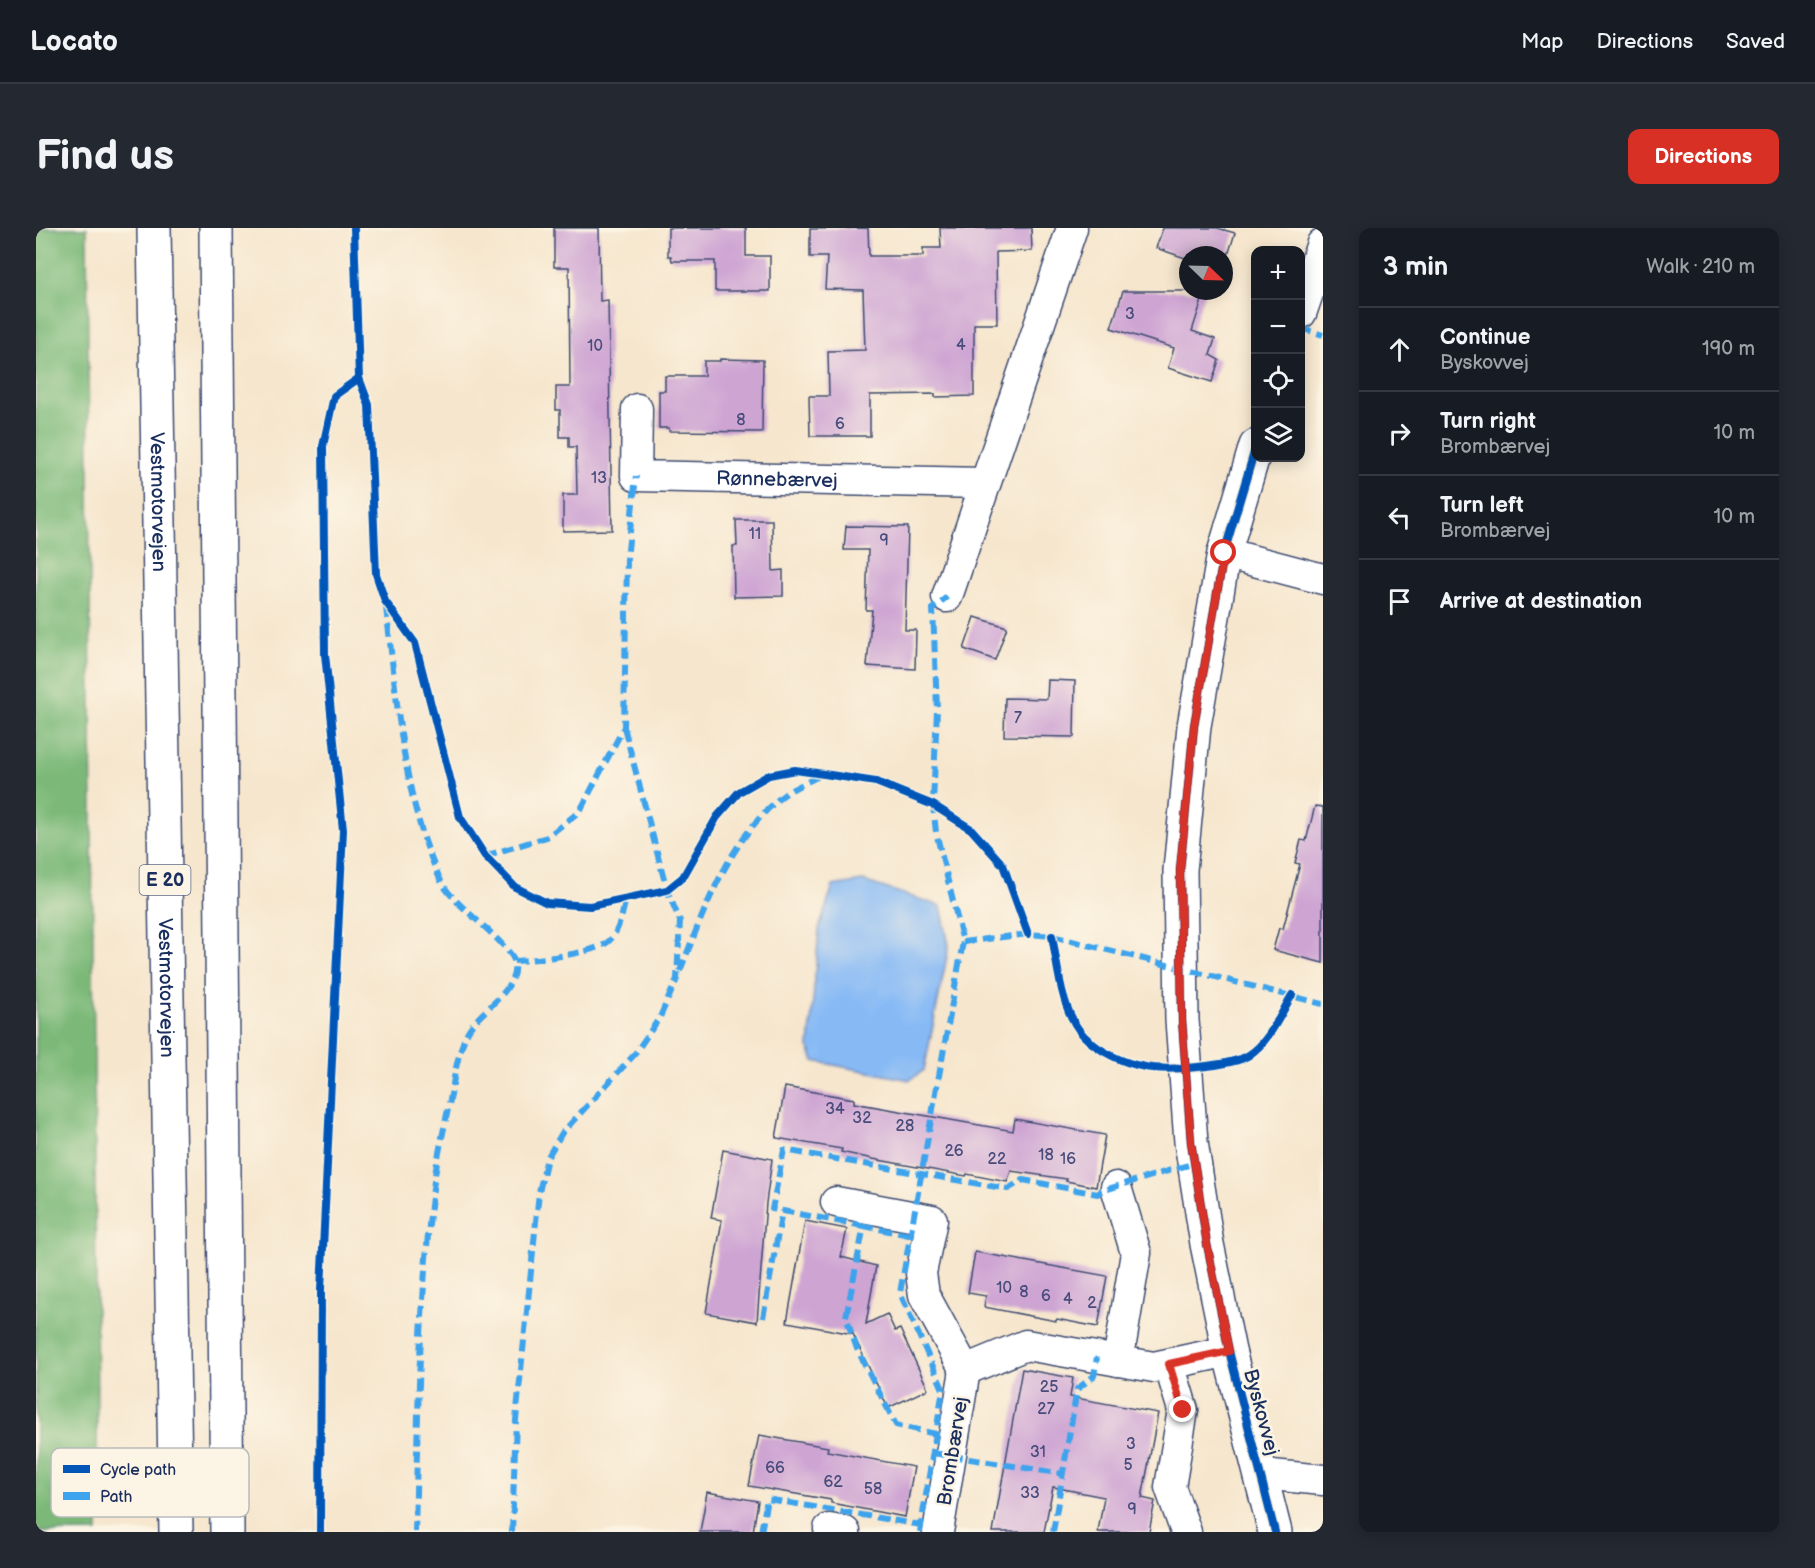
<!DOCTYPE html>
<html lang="en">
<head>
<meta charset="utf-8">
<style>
  :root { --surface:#171b24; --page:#242831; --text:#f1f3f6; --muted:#9ea1a6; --line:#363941; --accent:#d93025 }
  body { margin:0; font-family:"Balsamiq Sans",sans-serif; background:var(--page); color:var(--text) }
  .controls { position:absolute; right:18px; top:18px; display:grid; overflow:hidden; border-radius:12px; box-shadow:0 3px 15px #0003 }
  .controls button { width:54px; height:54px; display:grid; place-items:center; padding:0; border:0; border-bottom:2px solid var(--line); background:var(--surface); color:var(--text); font:30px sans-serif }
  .compass { position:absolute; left:1143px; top:18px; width:54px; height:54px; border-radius:50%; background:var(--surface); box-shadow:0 3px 15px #0003; rotate:113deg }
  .stop { position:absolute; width:18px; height:18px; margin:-14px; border:4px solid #d93025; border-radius:50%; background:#fff }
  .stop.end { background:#d93025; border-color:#fff; box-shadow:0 2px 6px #0008 }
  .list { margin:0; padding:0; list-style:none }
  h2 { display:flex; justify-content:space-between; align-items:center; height:78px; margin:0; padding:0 24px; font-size:26px }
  h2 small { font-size:20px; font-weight:400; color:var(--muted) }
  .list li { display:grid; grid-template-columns:39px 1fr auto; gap:18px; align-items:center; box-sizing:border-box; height:84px; padding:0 24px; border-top:2px solid var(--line) }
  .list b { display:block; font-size:22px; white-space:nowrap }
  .list p { margin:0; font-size:20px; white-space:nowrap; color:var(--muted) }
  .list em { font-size:20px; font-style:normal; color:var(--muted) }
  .icon { flex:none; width:33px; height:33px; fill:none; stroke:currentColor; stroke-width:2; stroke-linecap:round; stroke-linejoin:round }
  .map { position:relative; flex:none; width:1287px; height:1304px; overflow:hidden; border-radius:12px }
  header { display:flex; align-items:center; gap:36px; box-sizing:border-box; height:84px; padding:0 30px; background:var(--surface); border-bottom:2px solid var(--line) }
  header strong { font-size:28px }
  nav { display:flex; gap:33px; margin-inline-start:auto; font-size:21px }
  .intro { display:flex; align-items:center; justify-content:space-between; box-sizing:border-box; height:144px; padding:0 36px }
  h1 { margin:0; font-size:42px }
  .button { padding:15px 27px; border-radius:12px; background:var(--accent); color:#fff; font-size:21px; font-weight:700 }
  main { display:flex; gap:36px; padding:0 36px }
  aside { flex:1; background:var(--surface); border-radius:12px; box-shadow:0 3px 15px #0003 }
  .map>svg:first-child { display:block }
  .forest { fill:#7cb978; stroke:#4c746b; stroke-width:1.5 }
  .water { fill:#87baf5; stroke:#5174aa; stroke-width:1.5 }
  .building { fill:#cea4d3 }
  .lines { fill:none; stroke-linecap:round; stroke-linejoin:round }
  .minor-casing { stroke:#3c4a6f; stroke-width:33 }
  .major-casing { stroke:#3c4a6f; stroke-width:36 }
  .highway-casing { stroke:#3c4a6f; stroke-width:36 }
  .minor { stroke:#fff; stroke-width:30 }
  .major { stroke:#fff; stroke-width:33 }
  .highway { stroke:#fff; stroke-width:33 }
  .quiet { stroke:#3da3ed; stroke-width:6; stroke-dasharray:12 6; stroke-linecap:butt }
  .cycleway-casing { stroke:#fcf5e5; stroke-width:11 }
  .cycleway { stroke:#0057b8; stroke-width:8 }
  .route { stroke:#d93025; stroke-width:8 }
  .labels { text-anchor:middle; stroke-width:5; stroke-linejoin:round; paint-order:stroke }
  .number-label { font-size:16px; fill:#484c7b }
  .shield { fill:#fcf5e5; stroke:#5e6a86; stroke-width:1.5 }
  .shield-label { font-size:18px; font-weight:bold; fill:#1b2f5e }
  .street-label { font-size:20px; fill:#1b2f5e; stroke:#fcf5e5 }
  .key { fill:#fcf5e5; stroke:#b8babc; stroke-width:1.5 }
  .key-label { font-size:16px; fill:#1b2f5e }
</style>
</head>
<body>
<header>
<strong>Locato</strong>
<nav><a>Map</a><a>Directions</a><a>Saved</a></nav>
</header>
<div class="intro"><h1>Find us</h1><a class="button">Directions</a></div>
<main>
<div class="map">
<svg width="1287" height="1304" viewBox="0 0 1287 1304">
  <rect width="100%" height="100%" fill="#fcf5e5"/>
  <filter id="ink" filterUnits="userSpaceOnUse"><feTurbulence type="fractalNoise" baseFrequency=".0167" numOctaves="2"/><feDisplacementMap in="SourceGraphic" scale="12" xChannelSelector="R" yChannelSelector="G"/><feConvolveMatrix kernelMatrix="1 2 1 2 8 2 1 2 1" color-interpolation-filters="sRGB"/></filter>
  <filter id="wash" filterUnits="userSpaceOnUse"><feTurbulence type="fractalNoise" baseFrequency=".008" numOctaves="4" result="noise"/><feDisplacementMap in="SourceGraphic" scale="24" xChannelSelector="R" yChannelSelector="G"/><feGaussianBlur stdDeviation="1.35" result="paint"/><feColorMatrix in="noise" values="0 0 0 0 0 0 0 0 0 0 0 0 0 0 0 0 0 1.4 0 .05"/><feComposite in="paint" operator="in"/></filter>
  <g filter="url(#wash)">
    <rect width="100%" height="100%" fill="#f6e6cd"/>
    <polygon class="forest" points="0,0 51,0 62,1304 0,1304"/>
    <polygon class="water" points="827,653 905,678 913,718 888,842 874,852 778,833 773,820 783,701 797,658"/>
    <g id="blocks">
      <g class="building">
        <polygon points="518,0 563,0 564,73 572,72 576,302 527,303 527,267 541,267 540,219 533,219 533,209 524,209 524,182 520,182 520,159 534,159 533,39 518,39"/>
        <polygon points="632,0 710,0 710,28 734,28 734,63 679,63 679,33 636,33 635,28 632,28"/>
        <polygon points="832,0 833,28 887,28 887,20 905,20 904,0 995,0 996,23 960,24 961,96 938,96 938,168 899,169 899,166 834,167 834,208 774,208 773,168 793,168 792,123 829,122 827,62 789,61 791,29 774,29 774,1"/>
        <polygon points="1127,0 1181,0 1199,5 1188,40 1188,27 1152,27 1152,31 1120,20"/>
        <polygon points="1087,63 1169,63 1156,103 1179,111 1174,127 1183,132 1176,154 1132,140 1138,120 1075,100"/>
        <polygon points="684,131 727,132 726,204 633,203 633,200 623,200 623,163 629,163 629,148 668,148 668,133 684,133"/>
        <polygon points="700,292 736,292 737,343 747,342 747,368 698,369 697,318 701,318"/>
        <polygon points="810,298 872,299 869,402 880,402 879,441 831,438 836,382 830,382 832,322 808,322"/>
        <polygon points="939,389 971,399 959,432 928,421"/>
        <polygon points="1012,452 1039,453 1038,509 968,508 969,470 1011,471"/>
        <polygon points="1279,578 1287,579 1287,735 1237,722 1243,700 1247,701 1264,636 1259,635 1265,612 1270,613"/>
        <polygon points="749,859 818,871 818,875 977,903 979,891 1069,907 1060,959 1030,953 1031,951 975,943 971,954 931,946 930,948 837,931 805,924 806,921 740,910"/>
        <polygon points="687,922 736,931 730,975 721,1094 670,1085 686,992 675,990"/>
        <polygon points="769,993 811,1001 805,1029 840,1038 830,1096 851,1086 859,1103 864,1101 892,1161 852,1180 817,1106 751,1094"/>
        <polygon points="939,1024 1071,1048 1062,1099 1021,1091 1020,1093 948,1079 950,1068 932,1065"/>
        <polygon points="986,1141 1037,1150 1034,1169 1122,1185 1106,1270 1119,1273 1113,1304 1062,1304 1068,1269 1017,1259 1008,1304 957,1304"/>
        <polygon points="723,1207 792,1219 791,1223 878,1239 869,1289 795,1275 795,1272 713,1258"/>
        <polygon points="671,1264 722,1273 717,1304 664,1304"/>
      </g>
    </g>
  </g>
  <g filter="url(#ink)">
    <use href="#blocks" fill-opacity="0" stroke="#3c4a6f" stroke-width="1.5"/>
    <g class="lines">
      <defs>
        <g id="minor">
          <path id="s1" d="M601 181 600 248 949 255"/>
          <polyline points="1188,325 1287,351"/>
          <polyline points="911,369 1036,0"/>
          <polyline points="1080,959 1100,1025 1082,1133"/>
          <polyline points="800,974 896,992 885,1045 888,1067 929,1142 902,1304"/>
          <polyline points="1133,1136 1147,1182 1134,1259 1150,1304"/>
          <polyline points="929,1142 990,1117 1118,1139 1193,1123"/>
          <polyline points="1225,1246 1287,1252"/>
          <polyline points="793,1301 809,1304"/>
        </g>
        <g id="major">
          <polyline points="1264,84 1287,17"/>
          <polyline points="1220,218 1188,325 1158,498 1144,642 1146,792 1155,914 1171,1016 1193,1123 1239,1304"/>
        </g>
        <g id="highway">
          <path id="s2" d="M118 0 140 1304"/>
          <polyline points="180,0 191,1304"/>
        </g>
      </defs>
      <use href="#minor" class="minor-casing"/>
      <use href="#major" class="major-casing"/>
      <use href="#highway" class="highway-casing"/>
      <use href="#minor" class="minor"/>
      <use href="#major" class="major"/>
      <use href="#highway" class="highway"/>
      <g class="quiet">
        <polyline points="1264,100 1287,107"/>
        <path d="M350 379C361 469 366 571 405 653 415 674 454 700 470 721 473 724 477 728 478 733 483 765 444 780 431 805 423 822 419 843 416 862 409 897 400 933 396 969 383 1080 382 1192 379 1304"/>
        <polyline points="449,628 511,609 544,583 588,499 591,331 600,248"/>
        <polyline points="927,714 992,706 1016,708 1287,776"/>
        <path d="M478 733C498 732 552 726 569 716 583 708 586 685 590 671"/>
        <path d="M644 743C669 680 692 614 745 569 756 560 772 554 785 547"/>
        <polyline points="828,998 736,981 748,922 972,961 987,952 1062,966 1065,963 1159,935"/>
        <polyline points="873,1007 828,998 810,1089 821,1121 860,1197 900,1206"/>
        <polyline points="727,1090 746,983"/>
        <polyline points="897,1225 1027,1246"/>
        <polyline points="476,1304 480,1192 503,964 511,930 526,905 598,827 624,789 641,751 644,693 631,662 588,499"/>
        <polyline points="725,1304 731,1271 885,1297"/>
        <polyline points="884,1304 907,1161 864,1065 927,714 900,604 897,577 901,481 897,380 911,369"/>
        <polyline points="1017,1304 1041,1161 1058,1148 1061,1129"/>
      </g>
      <defs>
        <g id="cycleway">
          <polyline points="318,0 323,150 333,177 340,346 349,373 379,415 424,589 449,628 479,659 511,675 554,678 631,662 647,649 681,589 703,564 733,547 759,542 788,546 840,554 897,577 935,601 967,637 992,706"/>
          <polyline points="1220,218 1188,325 1158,498 1144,642 1146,792 1155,914 1171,1016 1193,1123 1239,1304"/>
          <path d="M1016 708C1022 739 1025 784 1048 808 1064 824 1087 835 1109 839 1131 843 1194 839 1213 827 1233 814 1244 787 1256 767"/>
          <polyline points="284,1304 285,1062 307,602 289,426 287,218 298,168 323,150"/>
        </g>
      </defs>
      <use href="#cycleway" class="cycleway-casing"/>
      <use href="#cycleway" class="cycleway"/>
    </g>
  </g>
  <g class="lines" filter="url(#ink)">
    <polyline class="route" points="1147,1182 1133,1136 1193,1123 1171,1016 1155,914 1146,792 1144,642 1158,498 1188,325"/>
  </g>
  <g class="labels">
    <g class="number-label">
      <text x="1094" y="91">3</text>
      <text x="925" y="122">4</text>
      <text x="559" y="123">10</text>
      <text x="705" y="197">8</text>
      <text x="804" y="201">6</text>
      <text x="563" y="255">13</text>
      <text x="719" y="311">11</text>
      <text x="848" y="317">9</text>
      <text x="982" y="495">7</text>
      <text x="799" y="886">34</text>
      <text x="826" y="895">32</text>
      <text x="869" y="903">28</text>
      <text x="918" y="928">26</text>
      <text x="1010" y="932">18</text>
      <text x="961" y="936">22</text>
      <text x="1032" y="936">16</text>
      <text x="968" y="1065">10</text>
      <text x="988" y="1069">8</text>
      <text x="1010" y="1073">6</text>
      <text x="1032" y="1076">4</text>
      <text x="1056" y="1080">2</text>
      <text x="1013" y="1164">25</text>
      <text x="1010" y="1186">27</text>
      <text x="1095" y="1221">3</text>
      <text x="1002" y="1229">31</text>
      <text x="1092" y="1242">5</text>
      <text x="739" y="1245">66</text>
      <text x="797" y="1259">62</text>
      <text x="837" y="1266">58</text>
      <text x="994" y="1270">33</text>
      <text x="1096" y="1286">9</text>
    </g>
    <rect class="shield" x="103.5" y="637" width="51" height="30" rx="4.5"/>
    <g class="shield-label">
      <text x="129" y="658">E 20</text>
    </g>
    <g class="street-label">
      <text dy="7" stroke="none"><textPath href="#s1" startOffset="208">Rønnebærvej</textPath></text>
      <text dy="7" stroke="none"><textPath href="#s2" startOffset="274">Vestmotorvejen</textPath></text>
      <text dy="7" stroke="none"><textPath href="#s2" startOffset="760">Vestmotorvejen</textPath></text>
      <text transform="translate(1226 1184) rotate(75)" y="7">Byskovvej</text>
      <text transform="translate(916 1223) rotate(-81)" y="7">Brombærvej</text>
    </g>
  </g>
  <rect x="15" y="1220" width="198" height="69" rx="9" class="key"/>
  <rect x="27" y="1237" width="27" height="8" fill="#0057b8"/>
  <rect x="27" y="1264" width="27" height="8" fill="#3da3ed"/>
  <g class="key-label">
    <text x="64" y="1247">Cycle path</text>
    <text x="64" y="1274">Path</text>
  </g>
</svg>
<div class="controls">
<button>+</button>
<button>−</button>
<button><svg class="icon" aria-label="locate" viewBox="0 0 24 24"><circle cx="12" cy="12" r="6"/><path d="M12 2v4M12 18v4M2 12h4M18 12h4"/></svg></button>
<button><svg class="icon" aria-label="layers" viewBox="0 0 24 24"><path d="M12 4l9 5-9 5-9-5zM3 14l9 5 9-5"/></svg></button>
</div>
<svg class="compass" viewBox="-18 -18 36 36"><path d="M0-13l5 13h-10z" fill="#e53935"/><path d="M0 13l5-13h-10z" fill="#9ea1a6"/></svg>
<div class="stop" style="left:1188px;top:325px"></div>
<div class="stop end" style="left:1147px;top:1182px"></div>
</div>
<aside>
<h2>3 min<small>Walk · 210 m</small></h2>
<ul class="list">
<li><svg class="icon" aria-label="ahead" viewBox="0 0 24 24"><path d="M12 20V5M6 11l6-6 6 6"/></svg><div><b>Continue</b><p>Byskovvej</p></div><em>190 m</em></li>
<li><svg class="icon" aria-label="right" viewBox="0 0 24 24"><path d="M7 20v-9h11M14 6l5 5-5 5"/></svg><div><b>Turn right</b><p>Brombærvej</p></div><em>10 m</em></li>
<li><svg class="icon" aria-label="left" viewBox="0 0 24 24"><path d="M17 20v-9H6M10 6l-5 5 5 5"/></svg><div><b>Turn left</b><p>Brombærvej</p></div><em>10 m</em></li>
<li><svg class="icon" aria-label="arrive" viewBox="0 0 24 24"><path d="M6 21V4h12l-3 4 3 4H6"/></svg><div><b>Arrive at destination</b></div></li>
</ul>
</aside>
</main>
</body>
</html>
